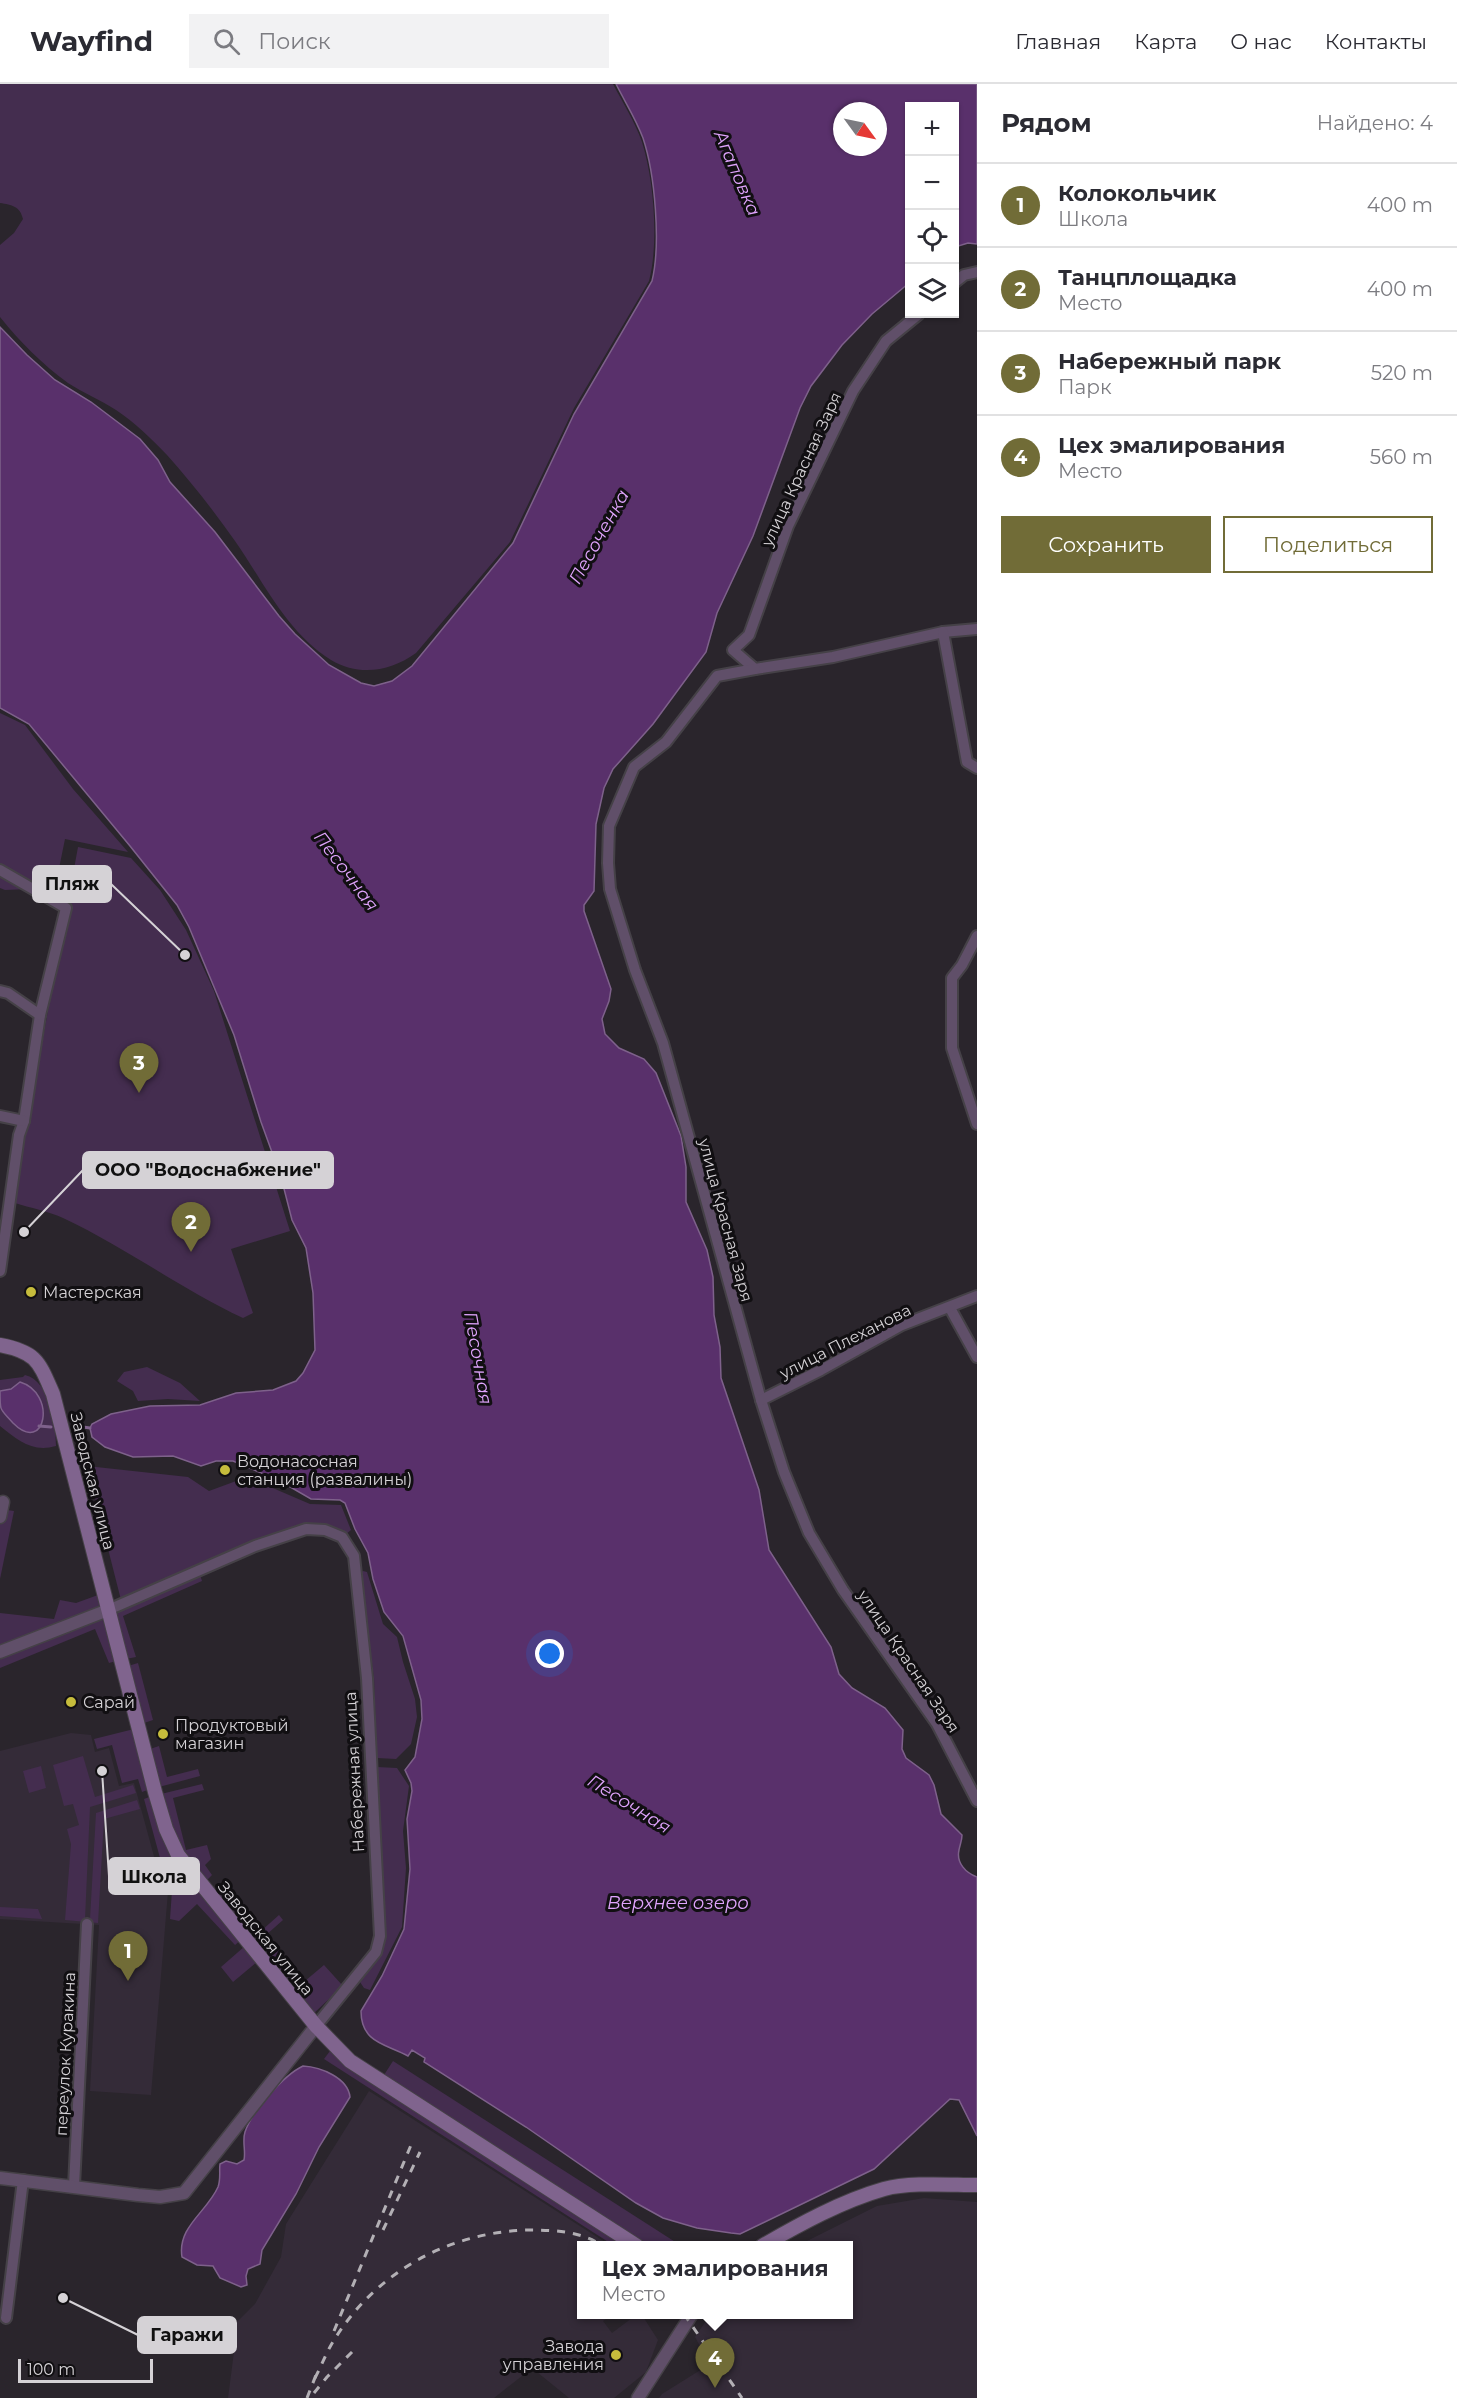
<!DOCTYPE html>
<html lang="ru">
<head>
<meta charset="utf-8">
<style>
  :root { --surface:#fff; --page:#f2f2f3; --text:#2b2b33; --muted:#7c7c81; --line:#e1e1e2; --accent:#716c37 }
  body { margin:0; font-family:Montserrat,sans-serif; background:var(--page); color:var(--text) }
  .controls { position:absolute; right:18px; top:18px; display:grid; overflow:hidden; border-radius:0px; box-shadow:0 2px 4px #0004 }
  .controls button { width:54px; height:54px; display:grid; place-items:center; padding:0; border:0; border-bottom:2px solid var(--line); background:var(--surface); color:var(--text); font:30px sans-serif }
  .compass { position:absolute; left:833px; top:18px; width:54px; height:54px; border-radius:50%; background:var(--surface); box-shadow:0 2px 4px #0004; rotate:123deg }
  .scale { position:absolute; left:18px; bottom:15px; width:135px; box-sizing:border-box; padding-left:6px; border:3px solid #d5d2d6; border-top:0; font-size:16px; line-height:21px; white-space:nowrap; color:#d5d2d6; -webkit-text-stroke:4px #110f12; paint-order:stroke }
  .you { position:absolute; left:550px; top:1570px; width:21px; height:21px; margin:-15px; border:4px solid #fff; border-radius:50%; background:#1a73e8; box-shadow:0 0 0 9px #1a73e833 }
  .badge { display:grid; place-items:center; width:39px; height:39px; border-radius:50%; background:var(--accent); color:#fff; font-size:20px; font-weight:700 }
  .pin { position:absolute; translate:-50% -50px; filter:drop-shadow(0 2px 3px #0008) }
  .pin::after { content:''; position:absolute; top:32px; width:21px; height:18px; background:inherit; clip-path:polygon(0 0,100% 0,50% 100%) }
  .popup { position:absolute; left:577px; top:2157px; width:276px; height:78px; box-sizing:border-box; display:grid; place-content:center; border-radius:0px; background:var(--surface); filter:drop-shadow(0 2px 4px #0005); font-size:20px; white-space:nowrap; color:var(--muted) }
  .popup b { font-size:22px; color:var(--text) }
  .popup::after { content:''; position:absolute; left:50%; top:100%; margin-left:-12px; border:12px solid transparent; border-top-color:var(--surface) }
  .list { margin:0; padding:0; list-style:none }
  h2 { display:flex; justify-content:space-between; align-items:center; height:78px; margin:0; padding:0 24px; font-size:26px }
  h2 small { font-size:20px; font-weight:400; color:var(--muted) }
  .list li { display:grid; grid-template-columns:39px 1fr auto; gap:18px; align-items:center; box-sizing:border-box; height:84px; padding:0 24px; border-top:2px solid var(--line) }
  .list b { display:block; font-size:22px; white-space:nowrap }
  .list p { margin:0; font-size:20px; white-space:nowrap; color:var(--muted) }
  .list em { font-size:20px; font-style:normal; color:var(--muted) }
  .actions { display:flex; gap:12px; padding:18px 24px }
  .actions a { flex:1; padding:14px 0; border:2px solid var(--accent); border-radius:0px; text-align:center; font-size:21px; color:var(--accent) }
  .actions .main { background:var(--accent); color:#fff }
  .icon { flex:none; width:33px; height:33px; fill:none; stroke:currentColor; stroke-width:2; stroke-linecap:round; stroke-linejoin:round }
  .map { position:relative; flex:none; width:977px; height:2314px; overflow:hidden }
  header { display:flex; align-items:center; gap:36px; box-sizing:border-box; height:84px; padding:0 30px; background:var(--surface); border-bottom:2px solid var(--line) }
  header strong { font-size:28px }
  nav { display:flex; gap:33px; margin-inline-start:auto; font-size:21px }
  .search { width:420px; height:54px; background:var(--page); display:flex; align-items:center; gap:15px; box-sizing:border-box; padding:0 21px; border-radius:0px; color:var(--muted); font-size:22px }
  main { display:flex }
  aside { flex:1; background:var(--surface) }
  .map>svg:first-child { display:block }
  .built { fill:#342b38 }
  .green { fill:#442d4f }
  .water { fill:#59306b; stroke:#7e618b; stroke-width:1.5; fill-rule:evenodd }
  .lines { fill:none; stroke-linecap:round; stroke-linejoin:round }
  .stream { stroke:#7e618b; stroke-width:3 }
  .minor-casing { stroke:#454147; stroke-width:14 }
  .tertiary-casing { stroke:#454147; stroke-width:15 }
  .secondary-casing { stroke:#454147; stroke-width:16 }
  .minor { stroke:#604f69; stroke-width:10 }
  .tertiary { stroke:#604f69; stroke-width:12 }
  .secondary { stroke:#80648e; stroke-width:14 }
  .rail { stroke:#b3b0b5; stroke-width:3; stroke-dasharray:8 8; stroke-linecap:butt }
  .poi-dot { fill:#c6bc3c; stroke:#110f12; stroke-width:2 }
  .labels { text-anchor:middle; stroke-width:6; stroke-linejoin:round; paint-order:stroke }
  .street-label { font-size:16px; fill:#d5d2d6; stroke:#110f12 }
  .poi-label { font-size:16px; fill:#d5d2d6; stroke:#110f12; text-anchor:start }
  .water-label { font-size:18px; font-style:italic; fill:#e0a4fd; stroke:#110f12 }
  .leader { fill:none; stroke:#d5d2d6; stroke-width:2 }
  .callout-dot { fill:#d5d2d6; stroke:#110f12; stroke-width:2 }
  .callout { fill:#d5d2d6; stroke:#d5d2d6; stroke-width:2 }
  .callout-label { font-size:18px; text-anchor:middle; font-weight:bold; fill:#111 }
</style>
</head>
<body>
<header>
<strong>Wayfind</strong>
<div class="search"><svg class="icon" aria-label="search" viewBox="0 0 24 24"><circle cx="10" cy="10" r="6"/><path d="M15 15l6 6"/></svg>Поиск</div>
<nav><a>Главная</a><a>Карта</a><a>О нас</a><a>Контакты</a></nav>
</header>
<main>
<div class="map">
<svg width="977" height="2314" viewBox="0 0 977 2314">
  <rect width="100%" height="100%" fill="#2a252c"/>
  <g class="built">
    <polygon points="71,1649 91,1651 95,1668 109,1664 119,1702 134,1699 155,1776 169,1796 151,2011 90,2007 99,1841 0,1835 0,1667"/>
    <polygon points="369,2007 608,2160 582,2162 581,2200 577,2206 581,2211 582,2230 612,2231 603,2237 612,2249 636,2231 642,2231 658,2256 646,2288 614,2314 569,2314 532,2284 494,2314 228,2314 235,2260 232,2243 255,2220 281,2173 286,2140"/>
    <polygon points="924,2114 977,2118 977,2314 659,2314 662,2310 710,2280 695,2253 710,2231 849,2230 849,2162 799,2161 877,2122"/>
  </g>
  <g class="green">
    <path d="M0 0H613C623 19 635 38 642 58 654 96 659 159 649 197L574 324 510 458 416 569C391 587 360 593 331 576 287 549 263 497 235 457 214 427 191 398 167 371 152 355 134 338 116 326 101 316 83 309 68 299 42 280 20 258 0 233V161L14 149 23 135C20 122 12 121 0 119Z"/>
    <polygon points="0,629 25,641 73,705 128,768 65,755 55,804 5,806 0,804"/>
    <path d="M78 763 131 774 160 806 186 846 214 907 290 1147 231 1165 253 1229 243 1234C181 1205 125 1163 63 1134 48 1127 30 1124 15 1119L25 1052Z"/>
    <polygon points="147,1283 180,1299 200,1317 168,1315 138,1317 133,1307 117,1297 124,1288"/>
    <path d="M25 1291C50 1297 56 1340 56 1362 32 1369 18 1356 0 1342V1296L23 1293Z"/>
    <polygon points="87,1382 188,1393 209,1407 247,1393 310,1420 341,1421 351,1446 345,1451 326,1442 121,1516"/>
    <polygon points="0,1425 14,1427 0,1495"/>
    <polygon points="363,1487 367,1488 383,1540 397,1553 403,1578 415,1615 417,1633 411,1660 396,1675 377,1674 374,1594 360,1489"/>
    <polygon points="200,1491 202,1497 123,1532 136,1573 126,1575 113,1529"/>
    <polygon points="98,1511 116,1577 109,1579 95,1545 0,1584 0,1529 54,1535 60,1516 76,1519"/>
    <polygon points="138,1579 153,1636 144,1639 128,1582"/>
    <polygon points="134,1645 150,1705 142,1708 138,1695 122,1699 112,1661 97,1665 94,1655"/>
    <polygon points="159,1662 167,1693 198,1685 200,1692 159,1703 150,1665"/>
    <polygon points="83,1672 95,1713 133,1701 136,1709 90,1723 85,1835 90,1835 96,1729 137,1716 140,1725 104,1735 98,1839 65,1836 71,1760 67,1745 79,1741 73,1720 64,1722 53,1681"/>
    <polygon points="41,1682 46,1704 29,1709 23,1687"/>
    <polygon points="377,1683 397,1684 409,1702 403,1747 406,1784 402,1843 370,1906 364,1904 360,1898 379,1869 383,1852"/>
    <polygon points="202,1700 204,1706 173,1714 186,1766 207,1761 211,1775 205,1781 212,1791 205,1798 182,1770 161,1710"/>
    <polygon points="152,1712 161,1747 242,1855 235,1861 197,1820 179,1837 170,1835 173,1792 160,1774 144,1715"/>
    <polygon points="220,1799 256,1843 248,1850 212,1806"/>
    <polygon points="0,1823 38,1825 42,1835 0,1832"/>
    <polygon points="279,1831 283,1836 266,1851 305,1897 324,1881 343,1902 313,1930 252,1855"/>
    <polygon points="245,1862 258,1877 233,1898 221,1883"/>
    <polygon points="330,1967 631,2161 613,2161 324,1975"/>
    <polygon points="393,1977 680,2161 649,2161 384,1991"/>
  </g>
  <g class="water">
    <path d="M616 0H977V160L968 159 955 163 954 22H910L909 199 872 230 842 261 811 302 800 324 753 452 717 529 706 568 653 640 613 685 604 704 596 740 594 807 584 821V827L611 905 609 917 602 935 605 950 619 964 644 975 656 989 681 1052 686 1083V1118L707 1166 713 1193 714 1231 720 1263 721 1294 759 1406 769 1466 831 1563 839 1590 852 1604 885 1624 903 1646 902 1665 906 1674 929 1691 934 1701 941 1730 962 1751C962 1757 960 1760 959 1766 956 1779 966 1789 977 1793V2052L959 2016 950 2015 874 2085 740 2150 731 2149 697 2144 663 2134 636 2119 526 2043 424 1978 425 1974 412 1966 408 1972C386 1960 361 1959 361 1927L382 1892 404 1845 410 1785 407 1735 412 1707 411 1699 405 1686 415 1673 422 1635 421 1616 403 1552 384 1528 373 1495 368 1469 355 1445 345 1419 340 1416 311 1415 280 1397 233 1377H216L201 1382 173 1372 133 1373 105 1363 92 1353 90 1344 92 1340 111 1330 150 1322 200 1321 236 1309 273 1306 296 1297 303 1289 315 1266 313 1209 306 1164 292 1136 281 1093 261 1038 234 951 189 843 177 821 130 762 29 640 0 624V243L27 271 55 296 91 318 140 355 158 376 170 398 215 448 279 532 295 550 329 581 361 599 374 602 392 597 412 582 513 459 574 330 652 197C661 160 655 90 643 54 636 35 625 18 616 0ZM842 27H878V63H842Z"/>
    <path d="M20 1298C57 1309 46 1372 13 1339 0 1324 0 1329 0 1307L11 1305Z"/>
    <path d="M303 1982C321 1983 348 1994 350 2013L319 2063 296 2110 262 2166 260 2180 248 2185 246 2192 247 2201 241 2203 220 2194 213 2182 197 2181 182 2173C177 2143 207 2128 218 2103 221 2095 219 2087 220 2080L226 2077 237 2080 244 2076C246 2067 242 2057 245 2048 252 2027 284 1991 303 1982Z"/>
  </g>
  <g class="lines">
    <g class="stream">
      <polyline points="39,1342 51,1343"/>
      <polyline points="83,1343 90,1344"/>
    </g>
    <defs>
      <g id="minor">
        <polyline points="954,199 964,191 977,188"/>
        <polyline points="919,230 886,257 853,307 788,442 749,551 733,566 755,585 833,573 943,548 977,545"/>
        <polyline points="943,548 967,678 977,684"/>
        <polyline points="755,585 717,592 666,658 634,683 609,742 608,779 610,805 635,886 663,959 761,1316 784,1388 809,1449 843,1506 937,1640 977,1717"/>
        <polyline points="0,786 66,824 40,931 24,1037 19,1051 0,1187"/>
        <polyline points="977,852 962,881 952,894 952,964 977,1040"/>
        <polyline points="0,907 8,909 40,931"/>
        <polyline points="0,1032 24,1037"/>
        <polyline points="950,1224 977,1273"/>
        <polyline points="761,1316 821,1286 902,1241 977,1212"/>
        <polyline points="108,1526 255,1462 306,1445 325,1446 342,1453 354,1472 367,1594 380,1852 376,1868 316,1942"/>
        <polyline points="74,2102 87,1840"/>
        <polyline points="6,2234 23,2096"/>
      </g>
      <g id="tertiary">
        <polyline points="0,1433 3,1418"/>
        <polyline points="0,1568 108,1526"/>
        <polyline points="0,2094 138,2111 160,2113 184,2109 316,1942"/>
        <polyline points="638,2314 692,2230"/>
      </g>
      <g id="secondary">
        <path d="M0 1261C37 1268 39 1278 53 1310L155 1708 166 1745 178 1771 316 1942 350 1977 637 2162"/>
        <path d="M762 2162C800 2140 842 2117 884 2105 910 2098 950 2101 977 2101"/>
      </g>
    </defs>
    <use href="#minor" class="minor-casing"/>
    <use href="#tertiary" class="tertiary-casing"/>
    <use href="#secondary" class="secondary-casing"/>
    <use href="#minor" class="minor"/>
    <use href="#tertiary" class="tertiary"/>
    <use href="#secondary" class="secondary"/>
    <g class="rail">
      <polyline points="383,2146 420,2068"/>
      <polyline points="684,2230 742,2314"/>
      <polyline points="334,2247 411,2061"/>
      <path d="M315 2294C322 2281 327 2266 336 2253 378 2187 450 2148 528 2146 554 2146 581 2147 603 2162"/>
      <polyline points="314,2309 327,2293 357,2263"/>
      <polyline points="307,2314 318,2286"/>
    </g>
  </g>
  <g class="poi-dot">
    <circle cx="31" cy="1208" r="6"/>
    <circle cx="225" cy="1386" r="6"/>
    <circle cx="71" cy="1618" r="6"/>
    <circle cx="163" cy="1650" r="6"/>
    <circle cx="616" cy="2271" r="6"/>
  </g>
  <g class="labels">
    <g class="street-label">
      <text transform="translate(801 385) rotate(-65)" y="6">улица Красная Заря</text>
      <text transform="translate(726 1136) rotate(75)" y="6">улица Красная Заря</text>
      <text transform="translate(845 1257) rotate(-27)" y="6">улица Плеханова</text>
      <text transform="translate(93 1397) rotate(76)" y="6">Заводская улица</text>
      <text transform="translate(909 1577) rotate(56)" y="6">улица Красная Заря</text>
      <text transform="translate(354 1688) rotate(-93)" y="6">Набережная улица</text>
      <text transform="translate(266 1854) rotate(51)" y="6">Заводская улица</text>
      <text transform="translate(65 1970) rotate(-87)" y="6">переулок Куракина</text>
    </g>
    <g class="poi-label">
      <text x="43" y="1214">Мастерская</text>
      <text x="237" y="1383">Водонасосная<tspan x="237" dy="18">станция (развалины)</tspan></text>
      <text x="83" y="1624">Сарай</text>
      <text x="175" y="1647">Продуктовый<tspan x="175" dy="18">магазин</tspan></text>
      <text x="604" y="2268" text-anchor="end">Завода<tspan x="604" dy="18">управления</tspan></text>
    </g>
    <g class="water-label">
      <text transform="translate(737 89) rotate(67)" y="6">Агаповка</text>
      <text transform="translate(599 453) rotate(-61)" y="6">Песоченка</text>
      <text transform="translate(346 787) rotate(53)" y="6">Песочная</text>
      <text transform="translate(478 1274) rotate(80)" y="6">Песочная</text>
      <text transform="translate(629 1720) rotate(32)" y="6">Песочная</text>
      <text x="678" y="1825">Верхнее озеро</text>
    </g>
  </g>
  <path class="leader" d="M185 871L111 800M24 1148L83 1086M102 1687L109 1792M63 2214L138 2251"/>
  <g class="callout-dot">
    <circle cx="185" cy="871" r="6"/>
    <circle cx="24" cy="1148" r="6"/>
    <circle cx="102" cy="1687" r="6"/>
    <circle cx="63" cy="2214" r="6"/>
  </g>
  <g class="callout">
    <rect x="33" y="782" width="78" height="36" rx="6"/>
    <rect x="83" y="1068" width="250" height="36" rx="6"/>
    <rect x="109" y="1774" width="90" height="36" rx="6"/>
    <rect x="138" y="2233" width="98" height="36" rx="6"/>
  </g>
  <g class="callout-label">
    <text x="72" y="806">Пляж</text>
    <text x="208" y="1092">ООО "Водоснабжение"</text>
    <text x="154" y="1799">Школа</text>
    <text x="187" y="2257">Гаражи</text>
  </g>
</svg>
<div class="controls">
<button>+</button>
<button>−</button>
<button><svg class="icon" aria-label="locate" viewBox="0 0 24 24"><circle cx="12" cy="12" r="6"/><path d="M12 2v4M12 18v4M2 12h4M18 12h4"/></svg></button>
<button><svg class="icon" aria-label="layers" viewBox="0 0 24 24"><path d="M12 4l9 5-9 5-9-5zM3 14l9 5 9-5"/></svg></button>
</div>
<svg class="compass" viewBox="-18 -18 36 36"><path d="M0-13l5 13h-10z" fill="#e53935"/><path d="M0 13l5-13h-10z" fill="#7c7c81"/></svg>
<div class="scale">100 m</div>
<div class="you"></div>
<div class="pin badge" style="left:128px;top:1897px">1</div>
<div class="pin badge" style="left:191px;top:1168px">2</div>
<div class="pin badge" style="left:139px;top:1009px">3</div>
<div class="pin badge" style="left:715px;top:2304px">4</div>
<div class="popup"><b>Цех эмалирования</b>Место</div>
</div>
<aside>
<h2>Рядом<small>Найдено: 4</small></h2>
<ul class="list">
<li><span class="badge">1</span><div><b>Колокольчик</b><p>Школа</p></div><em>400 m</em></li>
<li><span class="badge">2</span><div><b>Танцплощадка</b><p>Место</p></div><em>400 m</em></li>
<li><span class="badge">3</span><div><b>Набережный парк</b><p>Парк</p></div><em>520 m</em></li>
<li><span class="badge">4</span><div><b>Цех эмалирования</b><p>Место</p></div><em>560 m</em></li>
</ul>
<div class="actions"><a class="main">Сохранить</a><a>Поделиться</a></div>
</aside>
</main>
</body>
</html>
